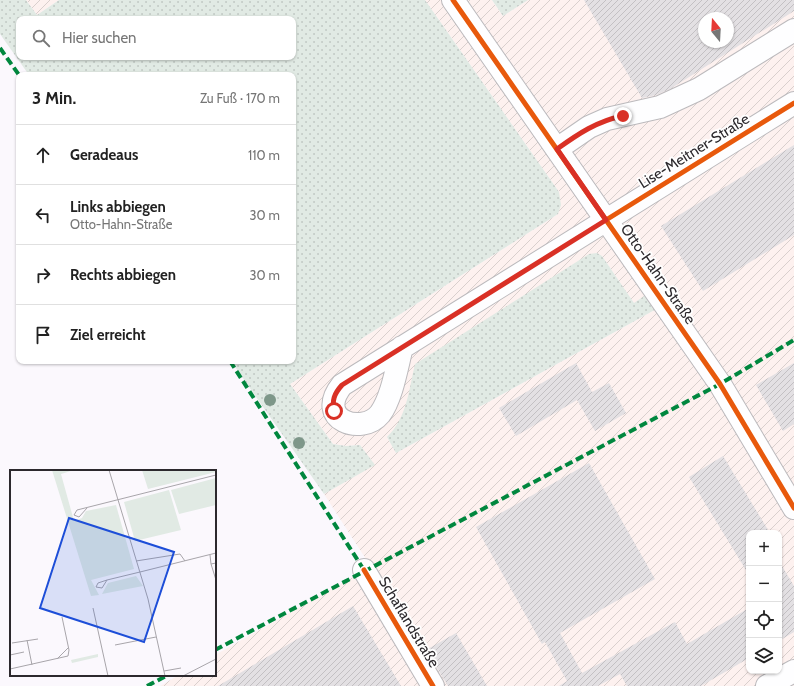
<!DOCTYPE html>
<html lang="de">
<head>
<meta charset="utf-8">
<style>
  :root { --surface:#fff; --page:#f2f2f2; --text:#222; --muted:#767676; --line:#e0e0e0 }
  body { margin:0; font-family:Cabin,sans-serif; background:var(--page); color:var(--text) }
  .controls { position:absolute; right:12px; bottom:12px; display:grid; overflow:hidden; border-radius:8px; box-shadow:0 1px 3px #0004 }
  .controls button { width:36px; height:36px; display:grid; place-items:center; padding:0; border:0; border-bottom:1px solid var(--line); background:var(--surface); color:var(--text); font:20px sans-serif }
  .compass { position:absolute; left:698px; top:12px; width:36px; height:36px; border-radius:50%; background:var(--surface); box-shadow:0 1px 3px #0004; rotate:342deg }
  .stop { position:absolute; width:12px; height:12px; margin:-9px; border:3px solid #d93025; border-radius:50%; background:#fff }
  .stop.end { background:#d93025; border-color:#fff; box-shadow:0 1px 4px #0008 }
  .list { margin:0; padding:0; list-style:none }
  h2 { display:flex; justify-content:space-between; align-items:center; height:52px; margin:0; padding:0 16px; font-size:17px }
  h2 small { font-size:13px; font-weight:400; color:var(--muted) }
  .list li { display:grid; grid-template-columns:26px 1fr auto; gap:12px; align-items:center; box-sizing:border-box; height:60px; padding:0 16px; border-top:1px solid var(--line) }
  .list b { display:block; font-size:15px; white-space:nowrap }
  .list p { margin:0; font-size:13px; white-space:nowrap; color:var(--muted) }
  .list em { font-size:13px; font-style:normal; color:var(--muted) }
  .icon { flex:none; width:22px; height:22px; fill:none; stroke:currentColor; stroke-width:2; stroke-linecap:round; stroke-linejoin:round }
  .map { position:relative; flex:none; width:794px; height:686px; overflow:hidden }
  .search { position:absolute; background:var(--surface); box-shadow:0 1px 3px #0004; left:16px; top:16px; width:280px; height:44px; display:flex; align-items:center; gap:10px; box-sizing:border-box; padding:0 14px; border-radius:8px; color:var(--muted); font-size:15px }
  .panel { position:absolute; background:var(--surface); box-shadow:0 1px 3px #0004; left:16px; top:72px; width:280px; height:292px; border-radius:8px }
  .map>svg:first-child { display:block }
  .industrial { fill:url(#industrial-furrows); fill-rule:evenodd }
  .grass { fill:url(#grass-dots); fill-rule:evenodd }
  .building { fill:url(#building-hatch); fill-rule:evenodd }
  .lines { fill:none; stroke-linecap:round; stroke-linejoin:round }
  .minor-casing { stroke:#bcbabd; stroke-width:24 }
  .minor { stroke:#fefeff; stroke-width:22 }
  .quiet { stroke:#00873e; stroke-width:4; stroke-dasharray:8 4; stroke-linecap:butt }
  .cycleway-casing { stroke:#fff; stroke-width:8 }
  .cycleway { stroke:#e8590c; stroke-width:5 }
  .tree { fill:#7e9789 }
  .route { stroke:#d93025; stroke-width:5 }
  .labels { text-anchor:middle; stroke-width:3.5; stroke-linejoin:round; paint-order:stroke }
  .street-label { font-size:15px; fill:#2c292d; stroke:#fff }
  .inset-road { fill:none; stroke:#a8a5aa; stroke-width:1 }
  .view { fill:#1d4ed8; fill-opacity:0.15; stroke:#1d4ed8; stroke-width:2 }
  .inset-edge { fill:none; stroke:#2c292d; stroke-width:2 }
</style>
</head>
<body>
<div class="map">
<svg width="794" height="686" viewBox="0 0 794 686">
  <defs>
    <pattern id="industrial-furrows" width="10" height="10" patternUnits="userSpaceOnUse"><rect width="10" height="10" fill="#fdf1ef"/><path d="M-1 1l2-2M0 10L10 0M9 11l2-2" fill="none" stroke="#d9cfcd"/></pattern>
    <pattern id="grass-dots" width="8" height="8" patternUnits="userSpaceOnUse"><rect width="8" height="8" fill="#e1eae4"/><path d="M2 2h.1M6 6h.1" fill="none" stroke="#c1c9c4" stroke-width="1.8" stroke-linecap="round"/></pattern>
    <pattern id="building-hatch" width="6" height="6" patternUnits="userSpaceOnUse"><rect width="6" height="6" fill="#e3e0e3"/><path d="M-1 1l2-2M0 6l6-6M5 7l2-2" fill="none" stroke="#c3c0c3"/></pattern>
  </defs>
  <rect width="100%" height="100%" fill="#fbf8fd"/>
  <g class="industrial">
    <polygon points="26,0 59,0 37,15"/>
    <path d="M425 0H492L503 16 528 0H794V686H160L179 675H215V655L371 567 324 494 374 465 360 445 346 446 333 444 290 384 558 214 559 192ZM704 18H728V42H704ZM602 256 634 303 660 307 396 453 387 437 396 428 403 414ZM749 533H779V671H749Z"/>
  </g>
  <g class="grass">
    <path d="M0 0H26L37 15 59 0H425L559 192 561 205 558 214 290 384 333 444 346 446 360 445 375 465 324 494 231 361H293V75H29L0 34ZM19 19H293V57H19Z"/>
    <polygon points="492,0 528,0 503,16"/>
    <path d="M597 253 602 256 634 303 650 292 660 307 396 453 387 437C407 418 409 389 415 364L589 254Z"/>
  </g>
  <g class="building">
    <path d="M584 0H794V11L670 89 656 95 642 98ZM704 18H728V42H704Z"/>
    <polygon points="794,145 794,235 703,291 661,226"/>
    <polygon points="576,363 592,392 609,383 626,413 595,431 577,400 516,436 499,408"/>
    <polygon points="794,363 794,424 783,431 756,385"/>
    <polygon points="723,456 770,533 749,533 749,575 689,477"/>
    <polygon points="589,463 655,579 560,633 582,673 675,622 687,644 749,608 749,658 701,686 627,686 620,674 598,686 559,686 567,681 545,642 542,644 476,527"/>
    <polygon points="779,561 794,586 794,632 779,641"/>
    <polygon points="353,606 401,686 218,686"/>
    <polygon points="456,633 487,686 448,686 426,650"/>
  </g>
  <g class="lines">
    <defs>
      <g id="minor">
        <polyline points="453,0 720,384 794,508"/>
        <polyline points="557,149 589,127 607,119 660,107 699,89 794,30"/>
        <path d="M402 347C397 366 392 398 380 414 362 436 314 420 342 385 493 292 643 197 794 103"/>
        <polyline points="364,570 433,686"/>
        <polyline points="767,686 794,671"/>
      </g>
    </defs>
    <use href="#minor" class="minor-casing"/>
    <use href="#minor" class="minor"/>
    <g class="quiet">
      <polyline points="0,48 19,75"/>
      <polyline points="230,361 364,570"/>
      <polyline points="215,650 720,384 794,340"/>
      <polyline points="147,686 168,675"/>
    </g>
    <defs>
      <g id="cycleway">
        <polyline points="453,0 720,384 794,508"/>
        <polyline points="606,220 794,103"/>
        <polyline points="364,570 433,686"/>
      </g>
    </defs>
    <use href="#cycleway" class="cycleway-casing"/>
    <use href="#cycleway" class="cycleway"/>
  </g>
  <g class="tree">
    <circle cx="270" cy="400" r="6"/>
    <circle cx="299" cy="443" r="6"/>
  </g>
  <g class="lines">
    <path class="route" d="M334 411C332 400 334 394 342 385L606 220 557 149C578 134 597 121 623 116"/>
  </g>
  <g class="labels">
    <g class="street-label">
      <text transform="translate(694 151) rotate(-32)" y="5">Lise-Meitner-Straße</text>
      <text transform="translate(658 274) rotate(55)" y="5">Otto-Hahn-Straße</text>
      <text transform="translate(409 622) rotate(59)" y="5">Schaflandstraße</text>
    </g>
  </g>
  <g transform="translate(10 470)">
    <rect width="206" height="206" fill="#fbf8fd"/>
    <path d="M42 0H64L51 4 64 51 72 48 76 41 106 35 124 99 81 110 89 125 81 126ZM132 0H206V2L138 19ZM206 8V35L169 44 161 20ZM159 20 171 60 125 71 114 32ZM126 106 133 116 92 124 98 113ZM88 184V187L62 193 61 190Z" fill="#e1eae4"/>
    <path class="inset-road" d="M99 0 138 129 155 206M77 38 69 47 64 45 67 40 206 5M200 85 201 94 206 93M126 91 170 84 175 91M201 94 206 110M97 110 92 118 86 117 88 113 97 110 130 102 206 83M83 138 98 206M17 170 22 195M2 173 28 169M105 175 146 167M0 185 14 182M47 189 58 178M0 199 58 186 59 180 52 147M154 201 171 198M173 206 206 189"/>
    <path class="view" d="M59 48 164 82 134 172 30 138Z"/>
    <rect width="206" height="206" class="inset-edge"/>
  </g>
</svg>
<div class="controls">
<button>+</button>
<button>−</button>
<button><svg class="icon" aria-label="locate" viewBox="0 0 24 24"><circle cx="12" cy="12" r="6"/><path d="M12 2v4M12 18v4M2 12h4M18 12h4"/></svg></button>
<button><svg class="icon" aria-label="layers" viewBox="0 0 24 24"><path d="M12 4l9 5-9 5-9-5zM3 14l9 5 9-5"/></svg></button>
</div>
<svg class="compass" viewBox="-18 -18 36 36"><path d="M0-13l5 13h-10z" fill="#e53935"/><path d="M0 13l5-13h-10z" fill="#767676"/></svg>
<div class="stop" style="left:334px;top:411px"></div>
<div class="stop end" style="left:623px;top:116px"></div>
<div class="search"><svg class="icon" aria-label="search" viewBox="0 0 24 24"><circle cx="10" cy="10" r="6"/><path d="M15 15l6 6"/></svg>Hier suchen</div>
<section class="panel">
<h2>3 Min.<small>Zu Fuß · 170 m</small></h2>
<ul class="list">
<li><svg class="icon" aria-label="ahead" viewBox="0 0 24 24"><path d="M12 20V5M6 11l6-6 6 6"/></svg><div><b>Geradeaus</b></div><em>110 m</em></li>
<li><svg class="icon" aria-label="left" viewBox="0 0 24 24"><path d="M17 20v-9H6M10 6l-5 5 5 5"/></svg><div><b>Links abbiegen</b><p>Otto-Hahn-Straße</p></div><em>30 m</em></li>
<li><svg class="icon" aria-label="right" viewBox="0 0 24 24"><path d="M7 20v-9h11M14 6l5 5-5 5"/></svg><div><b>Rechts abbiegen</b></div><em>30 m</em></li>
<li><svg class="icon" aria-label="arrive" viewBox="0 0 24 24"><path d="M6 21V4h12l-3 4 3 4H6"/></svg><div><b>Ziel erreicht</b></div></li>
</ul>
</section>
</div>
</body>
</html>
